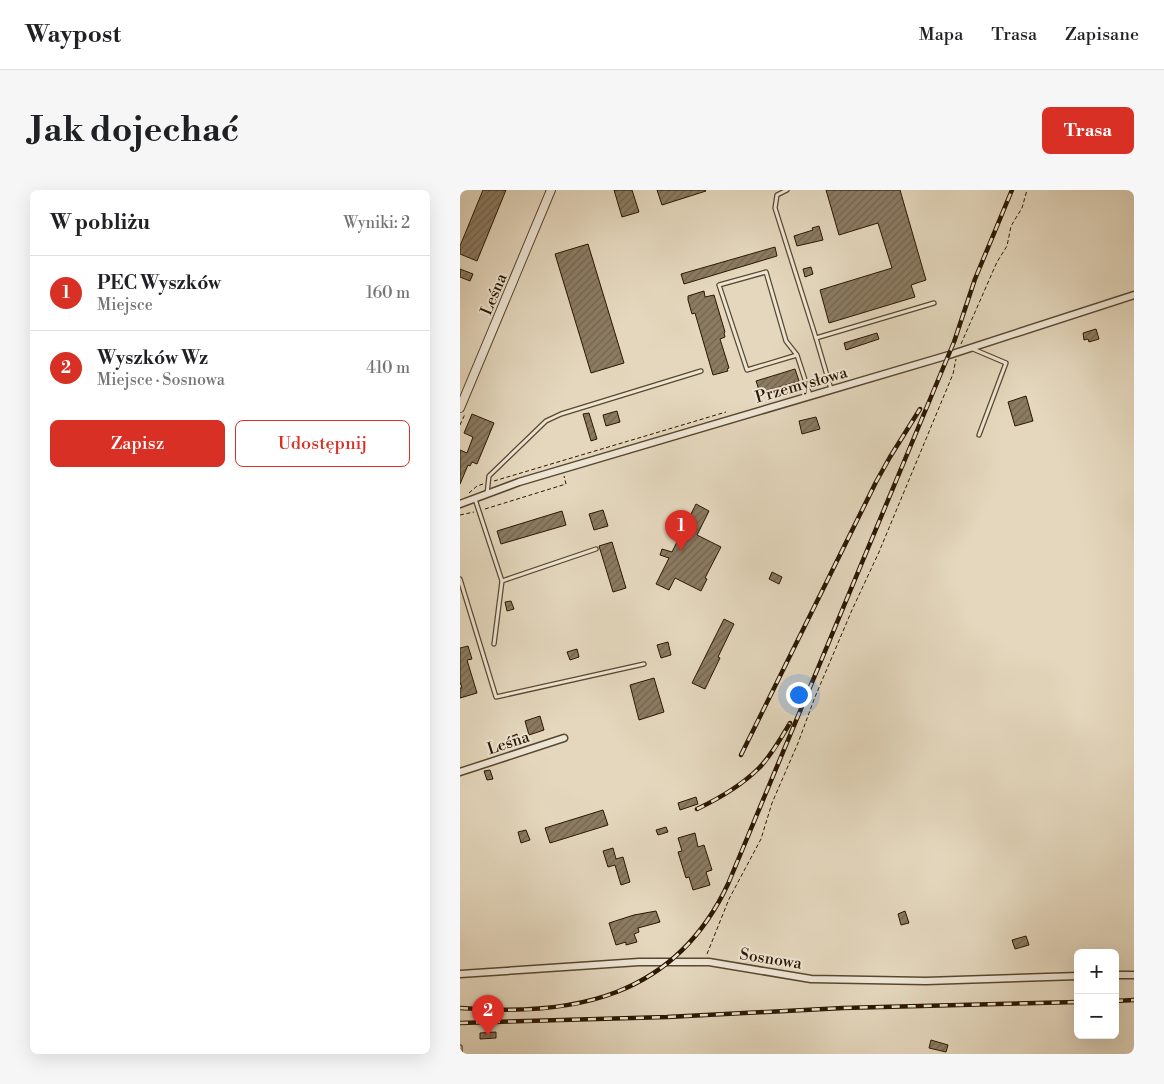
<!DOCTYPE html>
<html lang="pl">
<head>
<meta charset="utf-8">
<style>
  :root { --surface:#fff; --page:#f6f6f6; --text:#202124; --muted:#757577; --line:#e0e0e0; --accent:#d93025 }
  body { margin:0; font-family:"Libre Bodoni",serif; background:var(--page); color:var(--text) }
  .controls { position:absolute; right:15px; bottom:15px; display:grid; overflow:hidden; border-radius:8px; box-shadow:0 5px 20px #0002 }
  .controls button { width:45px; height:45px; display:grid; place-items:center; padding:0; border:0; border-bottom:1px solid var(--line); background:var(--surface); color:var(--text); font:25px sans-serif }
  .you { position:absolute; left:338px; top:504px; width:18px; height:18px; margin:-12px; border:4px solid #fff; border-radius:50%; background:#1a73e8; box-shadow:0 0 0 8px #1a73e833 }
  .badge { display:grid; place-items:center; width:32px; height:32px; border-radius:50%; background:var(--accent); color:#fff; font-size:16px; font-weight:700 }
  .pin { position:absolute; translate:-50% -41px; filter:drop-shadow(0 1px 2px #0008) }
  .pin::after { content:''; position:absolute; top:26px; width:18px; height:15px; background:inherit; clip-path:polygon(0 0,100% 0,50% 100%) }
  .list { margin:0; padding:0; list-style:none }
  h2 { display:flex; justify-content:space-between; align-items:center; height:65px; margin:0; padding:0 20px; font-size:21px }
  h2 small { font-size:16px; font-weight:400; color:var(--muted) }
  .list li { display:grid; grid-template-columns:32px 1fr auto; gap:15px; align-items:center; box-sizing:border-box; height:75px; padding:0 20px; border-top:1px solid var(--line) }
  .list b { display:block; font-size:19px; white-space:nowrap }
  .list p { margin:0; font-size:16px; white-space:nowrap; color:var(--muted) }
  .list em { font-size:16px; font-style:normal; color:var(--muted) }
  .actions { display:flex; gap:10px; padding:15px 20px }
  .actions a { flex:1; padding:11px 0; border:1px solid var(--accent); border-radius:8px; text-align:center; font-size:18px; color:var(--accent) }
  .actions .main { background:var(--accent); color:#fff }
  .map { position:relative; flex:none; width:674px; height:864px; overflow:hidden; border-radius:8px }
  header { display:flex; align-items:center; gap:30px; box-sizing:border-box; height:70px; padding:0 25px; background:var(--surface); border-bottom:1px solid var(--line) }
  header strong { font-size:24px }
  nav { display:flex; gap:28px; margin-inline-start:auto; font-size:18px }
  .intro { display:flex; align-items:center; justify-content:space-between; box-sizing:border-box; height:120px; padding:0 30px }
  h1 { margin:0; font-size:35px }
  .button { padding:12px 22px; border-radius:8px; background:var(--accent); color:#fff; font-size:18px; font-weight:700 }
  main { display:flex; gap:30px; padding:0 30px }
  aside { flex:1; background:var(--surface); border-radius:8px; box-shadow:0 5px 20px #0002 }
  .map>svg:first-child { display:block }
  .building { fill:url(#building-hatch); stroke:#2b1700 }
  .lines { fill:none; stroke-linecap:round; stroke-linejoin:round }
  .service-casing { stroke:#59472f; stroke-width:5.5 }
  .minor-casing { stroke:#59472f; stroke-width:9 }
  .tertiary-casing { stroke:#59472f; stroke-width:10 }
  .path { stroke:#2b1700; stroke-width:1; stroke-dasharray:4 2.5; stroke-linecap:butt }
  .service { stroke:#ede5d4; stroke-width:3 }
  .minor { stroke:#ede5d4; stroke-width:6 }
  .tertiary { stroke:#ede5d4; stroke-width:8 }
  .rail-casing { stroke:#2b1700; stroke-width:4.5 }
  .rail { stroke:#ede5d4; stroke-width:2.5; stroke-dasharray:8; stroke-linecap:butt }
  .labels { text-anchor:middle; stroke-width:4; stroke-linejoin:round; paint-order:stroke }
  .street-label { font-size:16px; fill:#2b1700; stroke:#ede5d4 }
</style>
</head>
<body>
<header>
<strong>Waypost</strong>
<nav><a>Mapa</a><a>Trasa</a><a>Zapisane</a></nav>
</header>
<div class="intro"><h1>Jak dojechać</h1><a class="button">Trasa</a></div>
<main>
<aside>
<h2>W pobliżu<small>Wyniki: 2</small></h2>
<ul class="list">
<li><span class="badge">1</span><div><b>PEC Wyszków</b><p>Miejsce</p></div><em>160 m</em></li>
<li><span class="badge">2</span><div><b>Wyszków Wz</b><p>Miejsce · Sosnowa</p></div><em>410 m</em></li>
</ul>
<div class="actions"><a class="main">Zapisz</a><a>Udostępnij</a></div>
</aside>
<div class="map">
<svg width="674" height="864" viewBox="0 0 674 864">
  <defs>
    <pattern id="building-hatch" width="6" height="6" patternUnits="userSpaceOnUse" patternTransform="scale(1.25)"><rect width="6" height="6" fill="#8b7b62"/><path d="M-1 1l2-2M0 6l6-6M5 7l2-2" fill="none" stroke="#72644e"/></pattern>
  </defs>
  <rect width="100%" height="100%" fill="#e4d7bd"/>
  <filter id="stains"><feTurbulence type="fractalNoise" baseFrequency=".004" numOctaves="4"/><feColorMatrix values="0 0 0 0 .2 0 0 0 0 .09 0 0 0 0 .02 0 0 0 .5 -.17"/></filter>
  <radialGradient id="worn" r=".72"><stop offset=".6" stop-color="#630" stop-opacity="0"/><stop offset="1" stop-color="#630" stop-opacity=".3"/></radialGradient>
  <g class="building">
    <polygon points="23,0 46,0 17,71 0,64 0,56"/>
    <polygon points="154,0 172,0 179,22 162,27"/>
    <polygon points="197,0 245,0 246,1 202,15"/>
    <polygon points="366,0 440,0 466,90 451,95 455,107 369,133 360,100 432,78 418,33 379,45"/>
    <polygon points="359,36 363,50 337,56 334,46 353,40 352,38"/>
    <polygon points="128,54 164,173 131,183 95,64"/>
    <polygon points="315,57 317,66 224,94 221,84"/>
    <polygon points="351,77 353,84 345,87 343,79"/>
    <polygon points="0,79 13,84 10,91 0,87"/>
    <polygon points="244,101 245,107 254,105 265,142 264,143 265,147 260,149 269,178 267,179 268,181 253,185 235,123 232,124 228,110 228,106"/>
    <polygon points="636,139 639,149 629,152 628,149 624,150 623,143"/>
    <polygon points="417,143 419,149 386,160 384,153"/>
    <polygon points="335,179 339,191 300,203 296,191"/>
    <polygon points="566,206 573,231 555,236 548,212"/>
    <polygon points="157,221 160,232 146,236 143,225"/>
    <polygon points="129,223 137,249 131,251 123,224"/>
    <polygon points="12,224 34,233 17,274 12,272 10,276 8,275 0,294 0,260 7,263 13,247 4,243"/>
    <polygon points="356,227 360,239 342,244 339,231"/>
    <polygon points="236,314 249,321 237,345 261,357 245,388 247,389 241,401 215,388 209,400 196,394 209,368 200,365 202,359 212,362"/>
    <polygon points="143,320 148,336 134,340 129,324"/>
    <polygon points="102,321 106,335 41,354 37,341"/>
    <polygon points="152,352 166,398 153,402 139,356"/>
    <polygon points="312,382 322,387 319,394 309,389"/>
    <polygon points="51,411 54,419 47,421 45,412"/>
    <polygon points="264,429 274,434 258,467 260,468 245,499 232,493"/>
    <polygon points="208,452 211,465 201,468 197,455"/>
    <polygon points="8,456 12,469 7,470 17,503 0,508 0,498 2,498 0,492 0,458"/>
    <polygon points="117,459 119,467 110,470 107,462"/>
    <polygon points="194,488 204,522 179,530 170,495"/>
    <polygon points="80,526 84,540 69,545 65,531"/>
    <polygon points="57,544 60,554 52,556 50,547"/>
    <polygon points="30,580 33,589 27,590 24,581"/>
    <polygon points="236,607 238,614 220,620 218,613"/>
    <polygon points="143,620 148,635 90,653 85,638"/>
    <polygon points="206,637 208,642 198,645 196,640"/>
    <polygon points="66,640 70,650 61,653 58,642"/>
    <polygon points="235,643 238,657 244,655 252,680 246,682 250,695 233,700 229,687 226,688 218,662 222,661 218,648"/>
    <polygon points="153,658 156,669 163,667 170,692 161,695 155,675 148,677 143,661"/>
    <polygon points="196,721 200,732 178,738 179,742 174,744 177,752 166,755 166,752 156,755 149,733 174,725"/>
    <polygon points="445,721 449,733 441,735 438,724"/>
    <polygon points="566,746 569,755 555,759 552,750"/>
    <polygon points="36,842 36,848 20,849 20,843"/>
    <polygon points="471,850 488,855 486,862 469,858"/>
  </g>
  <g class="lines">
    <defs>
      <g id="service">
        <polyline points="327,0 317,5 315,18 356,148"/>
        <polyline points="513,159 546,173 519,245"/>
        <polyline points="337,165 287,180 259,95 306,82 326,151 337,165 350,205"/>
        <polyline points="371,199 356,148 474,113"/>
        <polyline points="27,304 29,286 86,231 101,224 241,181"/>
        <polyline points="15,309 42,391 34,454"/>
        <polyline points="0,389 36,507 184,474"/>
        <polyline points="42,391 136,359"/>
        <polyline points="0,857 0,864"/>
      </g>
      <g id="minor">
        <polyline points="0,314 59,292 489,165 674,105"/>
        <polyline points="0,582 104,548"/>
        <polyline points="0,784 179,772 249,772 351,789 466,791 618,786"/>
        <polyline points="655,785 674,785"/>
      </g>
      <polyline id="tertiary" points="0,218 91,0"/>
    </defs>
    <use href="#service" class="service-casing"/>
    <use href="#minor" class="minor-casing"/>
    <use href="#tertiary" class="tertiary-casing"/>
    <g class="path">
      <polyline points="501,154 537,72 547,56 551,36 562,18 567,0"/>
      <polyline points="0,235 5,224"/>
      <polyline points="34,291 266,222"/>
      <polyline points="9,303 17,296 23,294"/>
      <polyline points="25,319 106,294 104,286"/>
      <polyline points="0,325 14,322"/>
      <polyline points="247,764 269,709 301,649 312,613 338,553 355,507 392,420 419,362 493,184 496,169"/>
    </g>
    <use href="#service" class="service"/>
    <use href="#minor" class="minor"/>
    <use href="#tertiary" class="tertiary"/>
    <defs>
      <g id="rail">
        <polyline points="281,565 416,292 430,267 460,219"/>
        <path d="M237 619C258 609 282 595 299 578 311 566 321 548 330 533"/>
        <polyline points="655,811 674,810"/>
        <path d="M0 818C115 827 215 807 268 694L481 183 494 152 515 89 552 0"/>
        <polyline points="0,833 207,827 383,818 618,812"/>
      </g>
    </defs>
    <use href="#rail" class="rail-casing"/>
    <use href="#rail" class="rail"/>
  </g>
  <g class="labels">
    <g class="street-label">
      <text transform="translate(33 104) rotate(-67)" y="6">Leśna</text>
      <text transform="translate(341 194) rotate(-16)" y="6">Przemysłowa</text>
      <text transform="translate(48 552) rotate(-18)" y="6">Leśna</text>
      <text transform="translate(311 768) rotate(9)" y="6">Sosnowa</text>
    </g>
  </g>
  <rect width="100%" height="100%" filter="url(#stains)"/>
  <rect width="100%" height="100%" fill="url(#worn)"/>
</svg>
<div class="controls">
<button>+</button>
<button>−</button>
</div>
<div class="you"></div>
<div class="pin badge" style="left:221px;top:361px">1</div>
<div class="pin badge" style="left:28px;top:846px">2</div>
</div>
</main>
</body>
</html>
